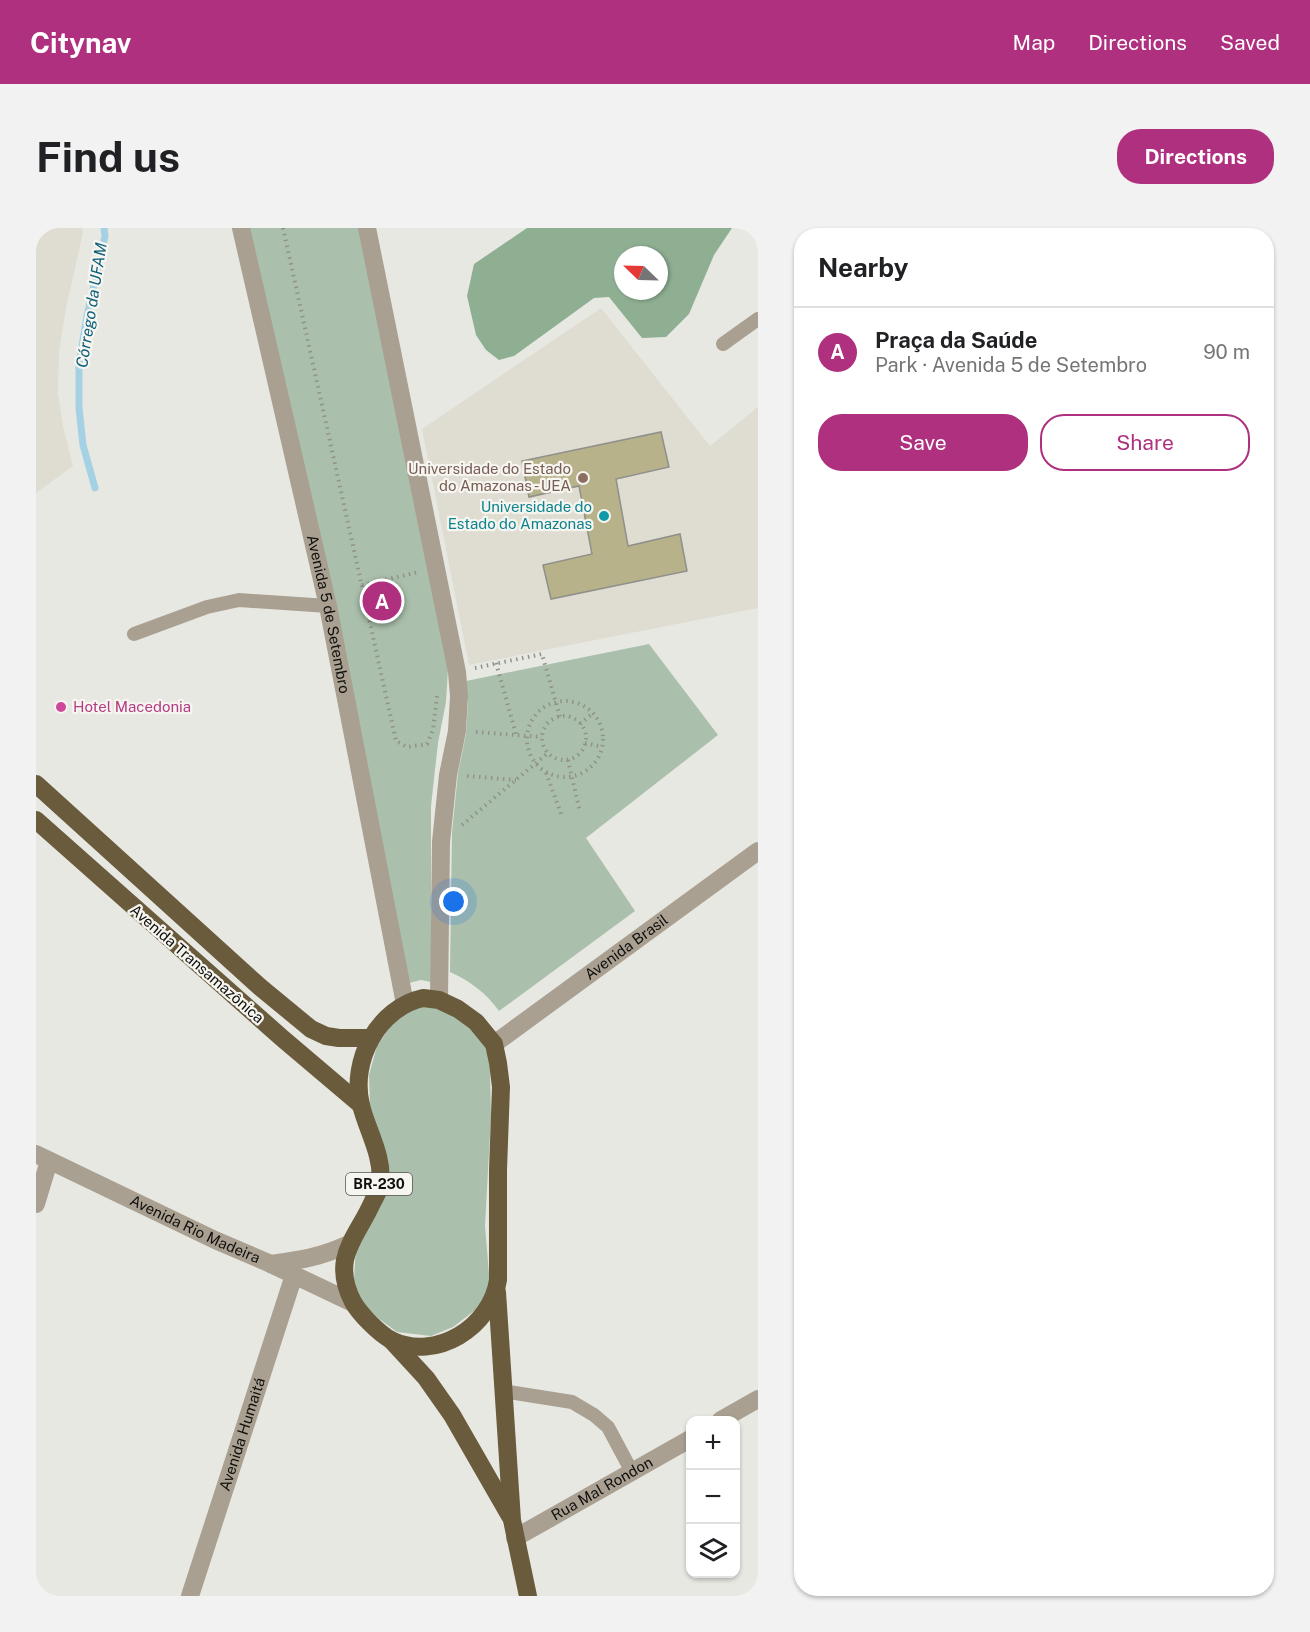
<!DOCTYPE html>
<html lang="en">
<head>
<meta charset="utf-8">
<style>
  :root { --surface:#fff; --page:#f2f2f2; --text:#202124; --muted:#757577; --line:#e0e0e0; --accent:#af307e }
  body { margin:0; font-family:"Public Sans",sans-serif; background:var(--page); color:var(--text) }
  .controls { position:absolute; right:18px; bottom:18px; display:grid; overflow:hidden; border-radius:12px; box-shadow:0 2px 4px #0004 }
  .controls button { width:54px; height:54px; display:grid; place-items:center; padding:0; border:0; border-bottom:2px solid var(--line); background:var(--surface); color:var(--text); font:30px sans-serif }
  .compass { position:absolute; left:578px; top:18px; width:54px; height:54px; border-radius:50%; background:var(--surface); box-shadow:0 2px 4px #0004; rotate:293deg }
  .you { position:absolute; left:418px; top:674px; width:21px; height:21px; margin:-15px; border:4px solid #fff; border-radius:50%; background:#1a73e8; box-shadow:0 0 0 9px #1a73e833 }
  .badge { display:grid; place-items:center; width:39px; height:39px; border-radius:50%; background:var(--accent); color:#fff; font-size:20px; font-weight:700 }
  .pin { position:absolute; translate:-50% -50%; border:3px solid #fff; box-shadow:0 2px 6px #0006 }
  .list { margin:0; padding:0; list-style:none }
  h2 { display:flex; justify-content:space-between; align-items:center; height:78px; margin:0; padding:0 24px; font-size:26px }
  h2 small { font-size:20px; font-weight:400; color:var(--muted) }
  .list li { display:grid; grid-template-columns:39px 1fr auto; gap:18px; align-items:center; box-sizing:border-box; height:90px; padding:0 24px; border-top:2px solid var(--line) }
  .list b { display:block; font-size:22px; white-space:nowrap }
  .list p { margin:0; font-size:20px; white-space:nowrap; color:var(--muted) }
  .list em { font-size:20px; font-style:normal; color:var(--muted) }
  .actions { display:flex; gap:12px; padding:18px 24px }
  .actions a { flex:1; padding:14px 0; border:2px solid var(--accent); border-radius:24px; text-align:center; font-size:21px; color:var(--accent) }
  .actions .main { background:var(--accent); color:#fff }
  .icon { flex:none; width:33px; height:33px; fill:none; stroke:currentColor; stroke-width:2; stroke-linecap:round; stroke-linejoin:round }
  .map { position:relative; flex:none; width:722px; height:1368px; overflow:hidden; border-radius:24px }
  header { display:flex; align-items:center; gap:36px; box-sizing:border-box; height:84px; padding:0 30px; background:var(--accent); color:#fff }
  header strong { font-size:28px }
  nav { display:flex; gap:33px; margin-inline-start:auto; font-size:21px }
  .intro { display:flex; align-items:center; justify-content:space-between; box-sizing:border-box; height:144px; padding:0 36px }
  h1 { margin:0; font-size:42px }
  .button { padding:15px 27px; border-radius:24px; background:var(--accent); color:#fff; font-size:21px; font-weight:700 }
  main { display:flex; gap:36px; padding:0 36px }
  aside { flex:1; background:var(--surface); border-radius:24px; box-shadow:0 2px 4px #0004 }
  .map>svg:first-child { display:block }
  .built { fill:#dfddd1 }
  .green { fill:#aac0ac }
  .forest { fill:#8faf93; fill-rule:evenodd }
  .lines { fill:none; stroke-linecap:round; stroke-linejoin:round }
  .stream { stroke:#a5d1e4; stroke-width:7 }
  .building { fill:#b8b28b; stroke:#8f8f8b; stroke-width:1.5 }
  .path { stroke:#91918e; stroke-width:4; stroke-dasharray:1.5 4.5; stroke-linecap:butt }
  .service { stroke:#a9a091; stroke-width:14 }
  .minor { stroke:#a9a091; stroke-width:18 }
  .trunk { stroke:#6a5b3d; stroke-width:18 }
  .education-dot { fill:#8d6e63; stroke:#f6f5f0; stroke-width:2 }
  .culture-dot { fill:#0f9aa8; stroke:#f6f5f0; stroke-width:2 }
  .hotel-dot { fill:#d1479c; stroke:#f6f5f0; stroke-width:2 }
  .labels { text-anchor:middle; stroke-width:4.5; stroke-linejoin:round; paint-order:stroke }
  .shield { fill:#f6f5f0; stroke:#555552; stroke-width:1.5 }
  .shield-label { font-size:14px; font-weight:bold; fill:#10100e }
  .education-label { font-size:15px; fill:#785e54; stroke:#f6f5f0; text-anchor:end }
  .culture-label { font-size:15px; fill:#0d838f; stroke:#f6f5f0; text-anchor:end }
  .street-label { font-size:15px; fill:#10100e; stroke:#f6f5f0 }
  .hotel-label { font-size:15px; fill:#b23c85; stroke:#f6f5f0; text-anchor:start }
  .water-label { font-size:16px; font-style:italic; fill:#0b5f79; stroke:#f6f5f0 }
</style>
</head>
<body>
<header>
<strong>Citynav</strong>
<nav><a>Map</a><a>Directions</a><a>Saved</a></nav>
</header>
<div class="intro"><h1>Find us</h1><a class="button">Directions</a></div>
<main>
<div class="map">
<svg width="722" height="1368" viewBox="0 0 722 1368">
  <rect width="100%" height="100%" fill="#e8e8e3"/>
  <g class="built">
    <polygon points="0,0 46,0 47,5 30,80 23,124 22,165 27,198 37,238 0,265"/>
    <polygon points="565,80 674,218 722,179 722,380 433,437 386,201"/>
  </g>
  <g class="green">
    <polygon points="211,0 325,0 412,441 410,474 402,515 395,578 395,754 385,752 373,755"/>
    <path d="M613 416 682 507 550 610 599 683 463 783C450 765 434 753 414 744L416 604 422 545 430 506 432 475 430 453Z"/>
    <polygon points="386,778 407,779 436,799 452,822 454,842 455,888 449,998 454,1058 442,1080 417,1099 395,1108 361,1104 342,1090 325,1073 318,1051 320,1018 347,914 334,877 333,847 341,818 359,792"/>
  </g>
  <path class="forest" d="M491 0H696L678 27 653 86 630 109 606 110 573 69 558 70 478 128 463 132 450 122 440 107 431 68 438 36ZM587 27H623V63H587Z"/>
  <g class="lines">
    <polyline class="stream" points="59,260 47,217 43,180 43,136 51,88 69,8 68,0"/>
  </g>
  <polygon class="building" points="625,204 633,239 580,251 592,318 644,306 651,343 515,371 507,337 556,326 543,258 493,269 486,233"/>
  <g class="lines">
    <g class="path">
      <polyline points="247,0 360,513 371,519 391,516 397,502 401,468"/>
      <polyline points="326,357 383,344"/>
      <polyline points="460,435 480,506"/>
      <polyline points="439,440 506,426 524,489"/>
      <circle cx="529" cy="511" r="38"/>
      <circle cx="528" cy="510" r="22"/>
      <polyline points="544,496 557,485"/>
      <polyline points="440,504 506,509"/>
      <polyline points="549,515 566,519"/>
      <polyline points="532,532 544,584"/>
      <polyline points="510,545 526,588"/>
      <polyline points="431,548 480,552"/>
      <polyline points="426,597 512,525"/>
    </g>
    <g class="service">
      <polyline points="687,116 722,91"/>
      <polyline points="98,406 171,379 203,372 292,378"/>
      <polyline points="467,1163 536,1174 558,1187 572,1199 596,1244"/>
    </g>
    <g class="minor">
      <path id="s1" d="M205 0 292 378 369 776"/>
      <polyline points="331,0 421,444 423,468 421,503 412,547 405,614 403,772"/>
      <path id="s2" d="M458 816 722 623"/>
      <path id="s3" d="M0 926 179 1012 235 1036 317 1075"/>
      <polyline points="0,976 13,933"/>
      <path d="M235 1036C265 1032 285 1029 313 1016"/>
      <polyline points="685,1192 722,1171"/>
      <path id="s4" d="M479 1310 654 1211"/>
      <path id="s5" d="M154 1368 258 1047"/>
    </g>
    <g class="trunk">
      <polyline points="0,556 224,759 275,801 290,808 303,810 335,810"/>
      <polyline points="0,592 246,810 325,877"/>
      <path d="M387 770 403 772 422 781 440 794 458 816 462 835 465 859 462 942V1052C455 1099 400 1134 355 1112 348 1108 340 1101 334 1095 328 1089 321 1081 317 1074 294 1029 321 1010 337 973 340 968 343 962 344 956 348 929 331 902 325 877 314 833 342 780 387 770Z"/>
      <polyline points="461,1064 476,1292 492,1368"/>
      <polyline points="355,1112 390,1150 416,1187 474,1288"/>
    </g>
  </g>
  <circle class="education-dot" cx="547" cy="250" r="6"/>
  <circle class="culture-dot" cx="568" cy="288" r="6"/>
  <circle class="hotel-dot" cx="25" cy="479" r="6"/>
  <g class="labels">
    <rect class="shield" x="310" y="945" width="66" height="22" rx="4.5"/>
    <g class="shield-label">
      <text x="343" y="961">BR-230</text>
    </g>
    <g class="education-label">
      <text x="535" y="246">Universidade do Estado<tspan x="535" dy="17">do Amazonas - UEA</tspan></text>
    </g>
    <g class="culture-label">
      <text x="556" y="284">Universidade do<tspan x="556" dy="17">Estado do Amazonas</tspan></text>
    </g>
    <g class="street-label">
      <text dy="5" stroke="none"><textPath href="#s1" startOffset="396">Avenida 5 de Setembro</textPath></text>
      <text dy="5" stroke="none"><textPath href="#s2" startOffset="164">Avenida Brasil</textPath></text>
      <text transform="translate(161 736) rotate(41)" y="5">Avenida Transamazônica</text>
      <text dy="5" stroke="none"><textPath href="#s3" startOffset="176">Avenida Rio Madeira</textPath></text>
      <text dy="5" stroke="none"><textPath href="#s5" startOffset="170">Avenida Humaitá</textPath></text>
      <text dy="5" stroke="none"><textPath href="#s4" startOffset="100">Rua Mal Rondon</textPath></text>
    </g>
    <g class="hotel-label">
      <text x="37" y="484">Hotel Macedonia</text>
    </g>
    <g class="water-label">
      <text transform="translate(55 77) rotate(-81)" y="6">Córrego da UFAM</text>
    </g>
  </g>
</svg>
<div class="controls">
<button>+</button>
<button>−</button>
<button><svg class="icon" aria-label="layers" viewBox="0 0 24 24"><path d="M12 4l9 5-9 5-9-5zM3 14l9 5 9-5"/></svg></button>
</div>
<svg class="compass" viewBox="-18 -18 36 36"><path d="M0-13l5 13h-10z" fill="#e53935"/><path d="M0 13l5-13h-10z" fill="#757577"/></svg>
<div class="you"></div>
<div class="pin badge" style="left:346px;top:373px">A</div>
</div>
<aside>
<h2>Nearby<small></small></h2>
<ul class="list">
<li><span class="badge">A</span><div><b>Praça da Saúde</b><p>Park · Avenida 5 de Setembro</p></div><em>90 m</em></li>
</ul>
<div class="actions"><a class="main">Save</a><a>Share</a></div>
</aside>
</main>
</body>
</html>
